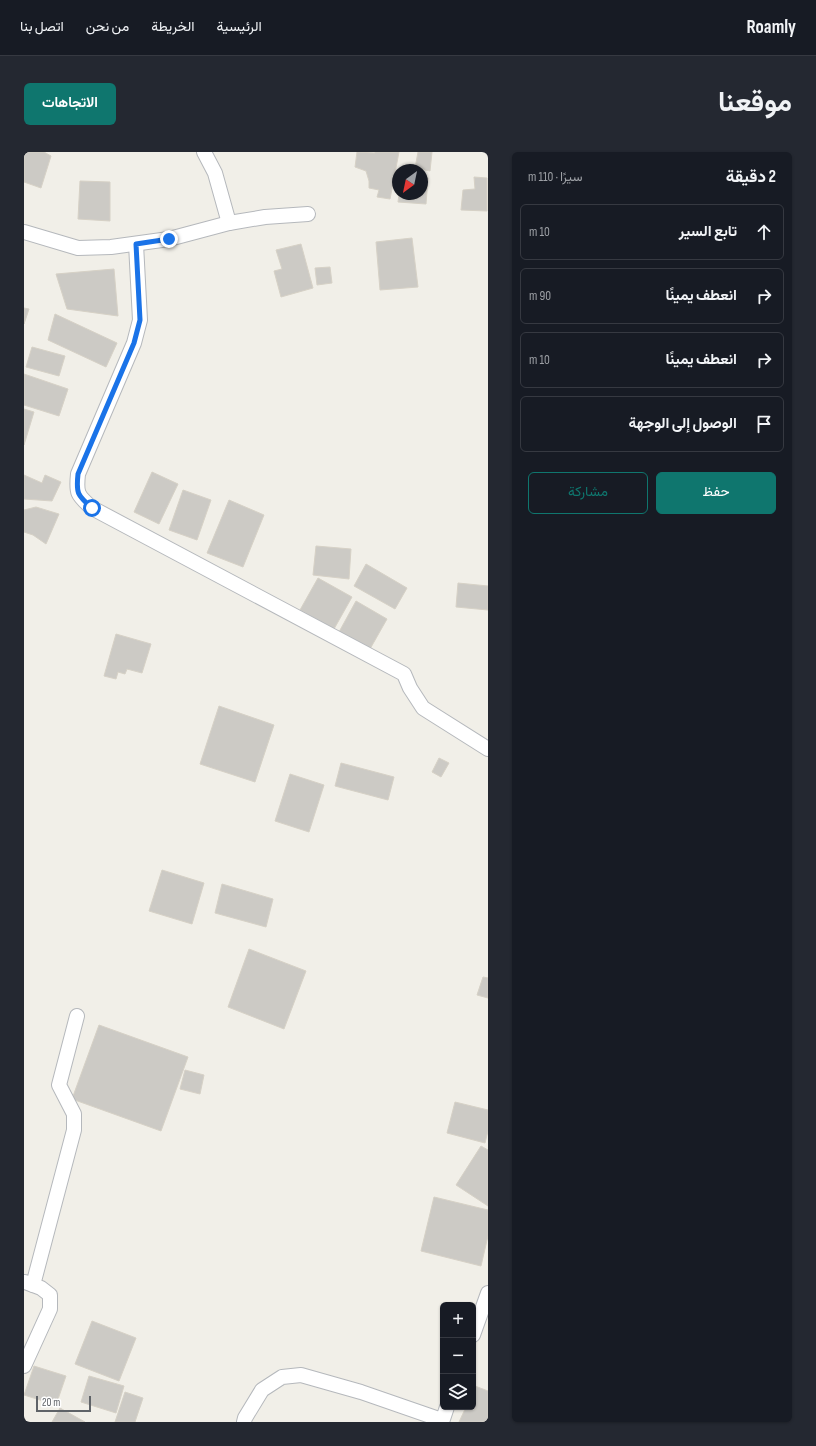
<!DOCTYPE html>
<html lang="ar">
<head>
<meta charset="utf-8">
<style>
  :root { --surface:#171b24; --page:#242831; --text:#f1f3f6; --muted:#9ea1a6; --line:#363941; --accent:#0f766e }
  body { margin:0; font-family:"Sofia Sans Condensed",Vazirmatn,sans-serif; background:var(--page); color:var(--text); direction:rtl }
  .controls { position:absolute; right:12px; bottom:12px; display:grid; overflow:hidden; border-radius:6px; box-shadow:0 1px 3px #0004 }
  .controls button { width:36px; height:36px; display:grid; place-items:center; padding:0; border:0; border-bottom:1px solid var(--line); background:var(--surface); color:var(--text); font:20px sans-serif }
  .compass { position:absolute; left:368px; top:12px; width:36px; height:36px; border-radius:50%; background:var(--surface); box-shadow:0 1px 3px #0004; rotate:213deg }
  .scale { position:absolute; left:12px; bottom:10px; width:55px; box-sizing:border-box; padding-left:4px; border:2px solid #5f6368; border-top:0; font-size:11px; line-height:14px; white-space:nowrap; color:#5f6368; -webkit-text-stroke:3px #fff; paint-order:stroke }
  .stop { position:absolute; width:12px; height:12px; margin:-9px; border:3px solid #1a73e8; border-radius:50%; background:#fff }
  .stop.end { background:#1a73e8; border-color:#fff; box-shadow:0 1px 4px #0008 }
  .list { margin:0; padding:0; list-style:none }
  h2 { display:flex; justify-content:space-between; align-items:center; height:52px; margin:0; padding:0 16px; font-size:17px }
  h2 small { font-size:13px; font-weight:400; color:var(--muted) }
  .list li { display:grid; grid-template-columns:26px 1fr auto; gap:12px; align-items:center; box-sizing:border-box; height:56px; margin:0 8px 8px; padding:0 8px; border:1px solid var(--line); border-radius:6px }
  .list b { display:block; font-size:15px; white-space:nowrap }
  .list em { font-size:13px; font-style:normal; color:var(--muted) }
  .actions { display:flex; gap:8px; padding:12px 16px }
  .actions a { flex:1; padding:9px 0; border:1px solid var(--accent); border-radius:6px; text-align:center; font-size:14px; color:var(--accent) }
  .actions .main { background:var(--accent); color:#fff }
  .icon { flex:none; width:22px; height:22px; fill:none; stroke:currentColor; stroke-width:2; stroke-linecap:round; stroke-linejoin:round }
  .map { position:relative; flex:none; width:464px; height:1270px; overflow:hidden; direction:ltr; border-radius:6px }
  header { display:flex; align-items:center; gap:24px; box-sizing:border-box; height:56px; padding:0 20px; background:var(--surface); border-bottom:1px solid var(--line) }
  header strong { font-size:19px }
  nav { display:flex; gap:22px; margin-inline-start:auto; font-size:14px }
  .intro { display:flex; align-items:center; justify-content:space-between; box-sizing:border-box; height:96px; padding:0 24px }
  h1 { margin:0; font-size:28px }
  .button { padding:10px 18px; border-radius:6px; background:var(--accent); color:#fff; font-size:14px; font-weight:700 }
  main { display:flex; gap:24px; padding:0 24px }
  aside { flex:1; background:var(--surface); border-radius:6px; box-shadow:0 1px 3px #0004 }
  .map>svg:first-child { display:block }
  .building { fill:#cccac5; stroke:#d6d1c6 }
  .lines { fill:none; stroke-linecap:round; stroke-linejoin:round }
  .minor-casing { stroke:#b5b8bc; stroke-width:16 }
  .minor { stroke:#fff; stroke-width:14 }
  .route { stroke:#1a73e8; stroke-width:5 }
</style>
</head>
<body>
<header>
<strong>Roamly</strong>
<nav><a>الرئيسية</a><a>الخريطة</a><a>من نحن</a><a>اتصل بنا</a></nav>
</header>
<div class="intro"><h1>موقعنا</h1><a class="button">الاتجاهات</a></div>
<main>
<aside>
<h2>2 دقيقة<small>سيرًا · 110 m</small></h2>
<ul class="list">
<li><svg class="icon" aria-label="ahead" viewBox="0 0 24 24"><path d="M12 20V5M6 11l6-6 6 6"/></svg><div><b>تابع السير</b></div><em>10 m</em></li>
<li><svg class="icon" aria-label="right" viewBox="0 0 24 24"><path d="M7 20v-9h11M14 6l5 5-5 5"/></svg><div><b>انعطف يمينًا</b></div><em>90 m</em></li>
<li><svg class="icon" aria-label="right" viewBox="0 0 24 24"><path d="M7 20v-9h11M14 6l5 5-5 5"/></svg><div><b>انعطف يمينًا</b></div><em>10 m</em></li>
<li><svg class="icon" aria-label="arrive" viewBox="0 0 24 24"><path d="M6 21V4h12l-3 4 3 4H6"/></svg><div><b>الوصول إلى الوجهة</b></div></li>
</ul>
<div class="actions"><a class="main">حفظ</a><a>مشاركة</a></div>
</aside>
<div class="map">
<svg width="464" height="1270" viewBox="0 0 464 1270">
  <rect width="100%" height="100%" fill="#f1efe8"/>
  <g class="building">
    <polygon points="0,0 20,0 27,4 17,36 0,30"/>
    <polygon points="333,0 351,1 351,0 375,0 366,47 353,45 355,38 345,36 345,29 342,19 331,15"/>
    <polygon points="394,0 408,0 406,19 391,16"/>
    <polygon points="450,25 463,26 463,59 437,58 439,38 451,37"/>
    <polygon points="398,26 404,26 402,52 374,50 375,42 398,42"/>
    <polygon points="56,29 86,30 86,69 54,67"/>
    <polygon points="388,86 394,135 356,138 352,90"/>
    <polygon points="277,92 289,136 257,145 250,119 258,117 252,98"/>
    <polygon points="306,115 308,131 293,133 291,116"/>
    <polygon points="90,117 94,164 43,157 32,122"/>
    <polygon points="0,156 5,157 0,172"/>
    <polygon points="31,162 93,191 82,215 24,188"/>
    <polygon points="8,195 41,204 35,224 2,215"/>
    <polygon points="0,222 44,237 35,264 0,253"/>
    <polygon points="0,257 10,260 0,293"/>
    <polygon points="128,320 154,332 135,372 110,360"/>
    <polygon points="0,323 18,331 21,323 37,330 28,349 0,347"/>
    <polygon points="159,338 187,348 173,388 145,378"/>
    <polygon points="205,348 240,363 219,415 183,401"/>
    <polygon points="12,355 35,362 22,392 9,383 0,380 0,358"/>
    <polygon points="292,394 327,397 325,427 289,423"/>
    <polygon points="342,412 383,436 371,457 330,434"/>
    <polygon points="294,426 328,445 310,477 276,458"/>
    <polygon points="434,431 464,434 464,458 432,455"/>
    <polygon points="332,449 363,467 346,497 315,480"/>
    <polygon points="92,482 127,492 118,521 103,517 101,522 94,520 92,527 80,524"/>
    <polygon points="195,554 250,573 231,630 176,612"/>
    <polygon points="415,606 425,611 417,625 408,620"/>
    <polygon points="317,611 370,625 364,648 311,634"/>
    <polygon points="266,622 300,633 285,680 251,669"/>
    <polygon points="138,718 180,731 168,772 125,759"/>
    <polygon points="198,732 249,747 242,775 191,761"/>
    <polygon points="225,797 282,819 260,877 204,855"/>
    <polygon points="459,825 464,826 464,846 453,843"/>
    <polygon points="75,873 164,905 137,979 48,947"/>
    <polygon points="161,918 180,923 176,942 156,937"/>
    <polygon points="431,950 464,958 464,979 461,991 423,981"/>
    <polygon points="457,994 464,998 464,1054 432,1033"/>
    <polygon points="410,1045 464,1058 464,1084 457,1114 397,1099"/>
    <polygon points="68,1169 112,1186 95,1229 51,1212"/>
    <polygon points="10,1214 42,1224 32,1253 0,1243"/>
    <polygon points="65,1224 100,1234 92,1261 57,1250"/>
    <polygon points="451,1234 464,1239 464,1270 435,1270 442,1255 449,1255 449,1238"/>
    <polygon points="101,1240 119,1246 111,1270 91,1270"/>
    <polygon points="36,1256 61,1270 28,1270"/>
  </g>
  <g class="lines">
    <defs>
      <g id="minor">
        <polyline points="180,0 191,21 205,71"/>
        <polyline points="0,80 54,96 87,95 145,87 205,71 241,65 284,62"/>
        <path d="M112 92 116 168 110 191 54 322C52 341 53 343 68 356L380 522 386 536 399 556 464 597"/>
        <polyline points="9,1133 50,978 50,962 35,933 53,864"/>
        <polyline points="449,1183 464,1141"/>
        <polyline points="0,1214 26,1157 26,1143 17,1136 1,1130"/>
        <polyline points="220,1270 221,1266 238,1238 258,1225 277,1223 337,1240 418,1268"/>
        <polyline points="418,1270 423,1255"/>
      </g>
    </defs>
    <use href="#minor" class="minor-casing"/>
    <use href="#minor" class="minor"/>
  </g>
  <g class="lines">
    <path class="route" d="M68 356C53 343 52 341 54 322L110 191 116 168 112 92 145 87"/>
  </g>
</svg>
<div class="controls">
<button>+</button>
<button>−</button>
<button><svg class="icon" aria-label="layers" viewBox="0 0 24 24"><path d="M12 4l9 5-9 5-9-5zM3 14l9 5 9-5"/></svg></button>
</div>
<svg class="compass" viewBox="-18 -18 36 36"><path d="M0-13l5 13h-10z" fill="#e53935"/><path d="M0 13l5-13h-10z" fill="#9ea1a6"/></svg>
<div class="scale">20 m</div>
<div class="stop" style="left:68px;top:356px"></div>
<div class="stop end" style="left:145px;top:87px"></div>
</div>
</main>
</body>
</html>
